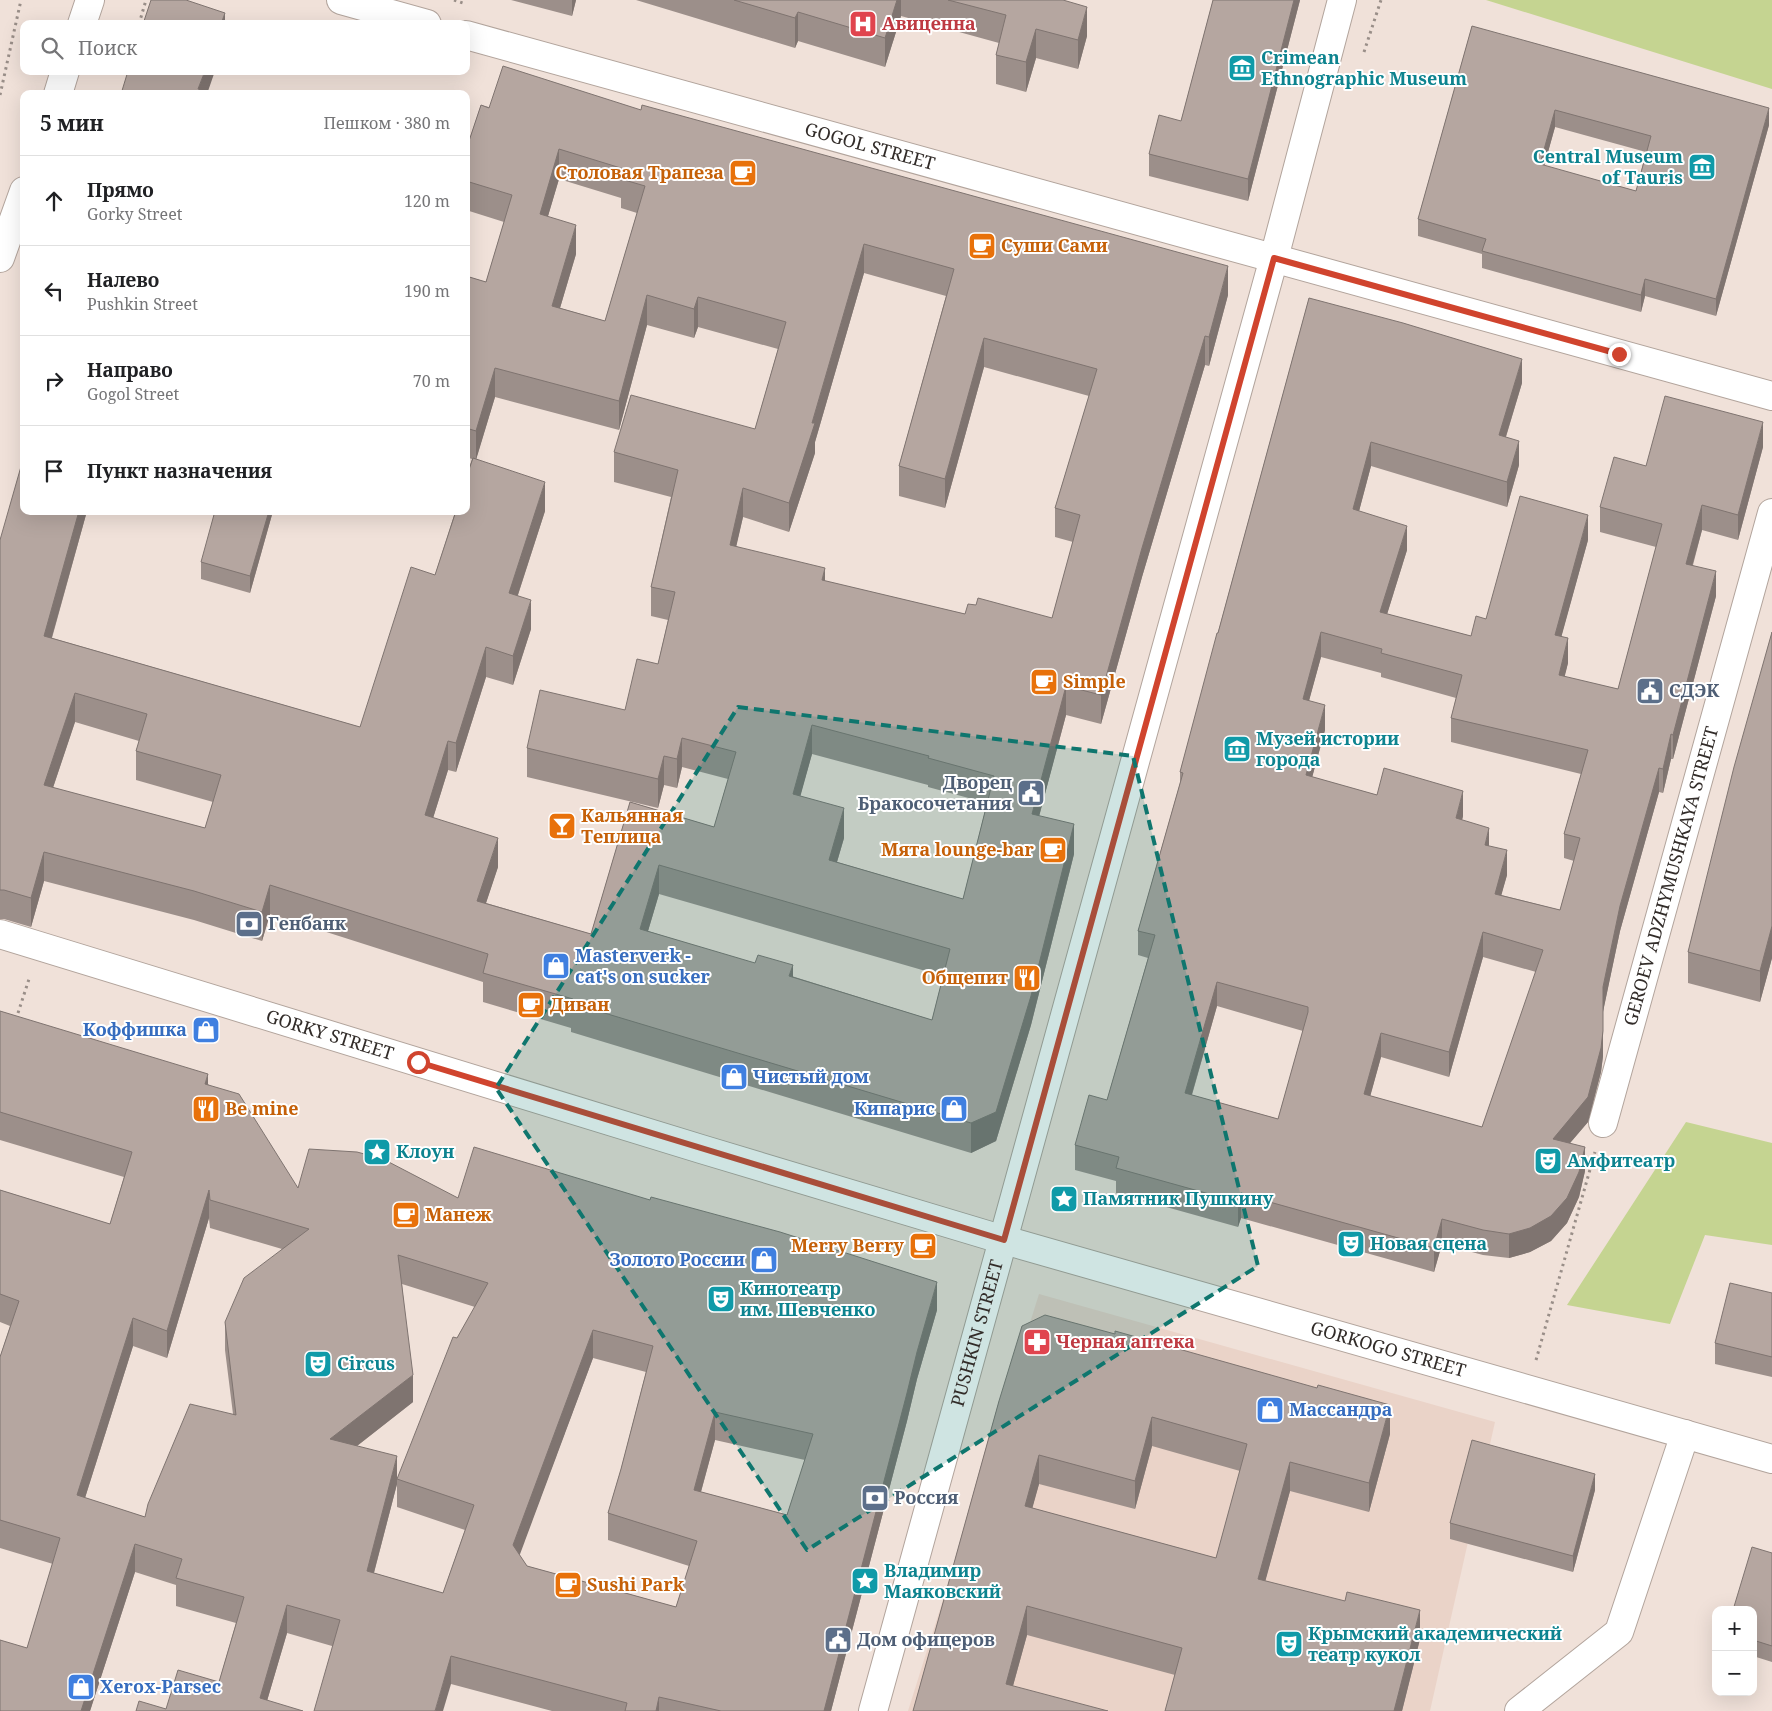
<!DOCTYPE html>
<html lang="ru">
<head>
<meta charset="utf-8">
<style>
  :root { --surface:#fff; --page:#f2f2f2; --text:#202124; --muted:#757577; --line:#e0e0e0 }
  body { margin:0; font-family:"Noto Serif",serif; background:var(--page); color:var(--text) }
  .controls { position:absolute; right:15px; bottom:15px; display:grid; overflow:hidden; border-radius:10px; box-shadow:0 5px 20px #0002 }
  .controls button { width:45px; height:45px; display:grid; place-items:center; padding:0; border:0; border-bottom:1px solid var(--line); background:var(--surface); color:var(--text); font:25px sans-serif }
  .stop { position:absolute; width:15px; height:15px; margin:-11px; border:4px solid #d0442e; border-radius:50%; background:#fff }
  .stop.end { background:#d0442e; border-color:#fff; box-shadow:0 1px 5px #0008 }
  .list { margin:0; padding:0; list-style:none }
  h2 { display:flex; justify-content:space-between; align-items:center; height:65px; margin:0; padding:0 20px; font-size:21px }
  h2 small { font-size:16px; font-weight:400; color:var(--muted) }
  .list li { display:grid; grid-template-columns:32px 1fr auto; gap:15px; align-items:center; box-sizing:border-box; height:90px; padding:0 20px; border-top:1px solid var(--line) }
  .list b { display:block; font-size:19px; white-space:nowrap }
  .list p { margin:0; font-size:16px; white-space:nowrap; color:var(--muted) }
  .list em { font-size:16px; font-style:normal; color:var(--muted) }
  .icon { flex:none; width:28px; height:28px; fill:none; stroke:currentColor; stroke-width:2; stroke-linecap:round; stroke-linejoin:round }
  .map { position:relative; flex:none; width:1772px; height:1711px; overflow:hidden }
  .search { position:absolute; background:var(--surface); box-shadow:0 5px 20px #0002; left:20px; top:20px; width:450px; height:55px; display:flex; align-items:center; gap:12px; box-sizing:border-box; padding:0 18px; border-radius:10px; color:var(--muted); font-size:19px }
  .panel { position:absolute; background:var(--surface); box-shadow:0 5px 20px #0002; left:20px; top:90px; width:450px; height:425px; border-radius:10px }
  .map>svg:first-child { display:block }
  .built { fill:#ead3c8 }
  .green { fill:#c5d491 }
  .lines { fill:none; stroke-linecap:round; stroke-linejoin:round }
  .street-casing { stroke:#b2a49c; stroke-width:30 }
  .secondary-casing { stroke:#b2a49c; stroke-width:30 }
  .primary-casing { stroke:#b2a49c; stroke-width:30 }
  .path { stroke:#998e88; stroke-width:3; stroke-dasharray:2.5 4; stroke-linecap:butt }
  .street { stroke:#fff; stroke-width:28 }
  .secondary { stroke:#fff; stroke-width:28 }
  .primary { stroke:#fff; stroke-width:28 }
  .wall { fill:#9c8f8a; fill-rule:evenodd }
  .shaded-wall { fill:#7f7470 }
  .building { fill:#b5a6a0; stroke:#7f7470; fill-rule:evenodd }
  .route { stroke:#d0442e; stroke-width:6 }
  .marked { fill:#0f766e; fill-opacity:0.2; stroke:#0f766e; stroke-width:4; stroke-dasharray:10 6; stroke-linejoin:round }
  .labels { text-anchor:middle; stroke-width:4; stroke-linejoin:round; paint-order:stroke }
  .health-label { font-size:18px; font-weight:bold; fill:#be3a42; stroke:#fff; text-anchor:start }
  .culture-label { font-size:18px; font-weight:bold; fill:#0d838f; stroke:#fff; text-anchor:start }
  .street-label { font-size:18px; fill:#322c29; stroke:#fff }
  .food-label { font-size:18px; font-weight:bold; fill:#c56008; stroke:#fff; text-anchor:start }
  .service-label { font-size:18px; font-weight:bold; fill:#4e5e75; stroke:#fff; text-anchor:start }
  .shop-label { font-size:18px; font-weight:bold; fill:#366cbe; stroke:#fff; text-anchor:start }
</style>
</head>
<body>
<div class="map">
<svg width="1772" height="1711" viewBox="0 0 1772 1711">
  <rect width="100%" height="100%" fill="#f0e1d9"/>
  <polygon class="built" points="1039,1294 1495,1422 1430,1711 908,1711"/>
  <g class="green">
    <polygon points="1486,0 1772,0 1772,89"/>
    <polygon points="1686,1122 1772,1143 1772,1245 1705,1235 1670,1324 1567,1305"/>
  </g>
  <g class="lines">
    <defs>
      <g id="street">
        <path id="s1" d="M0 934 701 1149 1004 1240 1772 1459"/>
        <path id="s2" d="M1603 1123 1772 513"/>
        <path id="s3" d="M873 1711 1274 258 1342 0"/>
        <polyline points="1519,1711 1619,1632 1685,1434"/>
      </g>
      <g id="secondary">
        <polyline points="341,0 427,24"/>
        <path id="s4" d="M466 35 1772 396"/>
      </g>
      <g id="primary">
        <polyline points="82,24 90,0"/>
        <polyline points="58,94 65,71"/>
        <polyline points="0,258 24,191"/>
      </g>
    </defs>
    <use href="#street" class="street-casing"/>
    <use href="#secondary" class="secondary-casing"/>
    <use href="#primary" class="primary-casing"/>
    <g class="path">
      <polyline points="454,0 463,3"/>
      <polyline points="139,24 146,0"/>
      <polyline points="1364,52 1381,0"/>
      <polyline points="0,95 21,0"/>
      <polyline points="18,1013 30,976"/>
      <polyline points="1536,1360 1595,1152"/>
    </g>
    <use href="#street" class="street"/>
    <use href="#secondary" class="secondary"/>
    <use href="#primary" class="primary"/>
  </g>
  <g class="wall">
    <polygon points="511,0 576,0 572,16"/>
    <polygon points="636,0 1063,0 1087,36 1078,69 1036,58 1026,92 996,84 996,55 999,43 901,16 885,67 798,41 795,48"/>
    <polygon points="1213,0 1300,0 1248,201 1149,176 1149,154 1181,121"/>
    <path d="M1472 26 1769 125 1716 316 1645 296 1641 312 1482 268V254L1418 236V219ZM1555 127 1646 152 1636 191 1544 166Z"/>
    <path d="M481 105 1228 295 1209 366 1205 365 1142 577 1101 724 1066 715 1039 816 1074 854 1031 1025 996 1141 971 1153 571 1032V1028L483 1002V982L270 914 262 941 194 920 44 881 31 927 4 919H0V540L24 511H87L52 638 360 727 435 575 472 459 466 457V276L486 282 504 222 466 210V150ZM559 179 621 198V208L637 213 605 321 560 308 576 254 548 216ZM864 273 946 296 899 466V496L945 508 984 367 1089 396 1055 508V537L1073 542 1052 618 976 605 965 614 825 581 736 546 743 517 789 532 815 453V442ZM647 325 694 338 698 327 778 349 755 429 614 452V482L671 497 651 587V616L668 620 658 664 625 710 527 748V777L658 808 664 785 677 788 682 767 728 779 714 827 630 802 591 934 486 903 498 867 433 818 448 770 456 772 486 677 513 685 531 629 518 595 545 511 476 459 495 397 619 430ZM75 722 139 741 136 751V780L213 802 205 828 53 788ZM812 754 928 785V787L987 803 963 899 837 862 844 838 800 796ZM659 894 943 976 932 1020 648 931Z"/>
    <path d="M1309 298 1522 383 1506 437 1519 465 1507 507 1371 466 1359 511 1407 550 1387 614 1471 636 1486 619 1588 540 1561 637 1568 663 1564 677 1618 689 1656 547 1600 532V507L1646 466 1763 447 1738 540 1702 530 1693 565 1716 596 1673 759H1671L1663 793 1659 792 1620 931 1603 1011V1056L1601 1072 1588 1122 1570 1143 1585 1171 1579 1197 1567 1223 1551 1241 1530 1252 1509 1258 1483 1255 1442 1244 1434 1272 1241 1218 1238 1227 1116 1193V1181L1075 1170V1145L1107 1100 1148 958 1138 955V931L1180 783V772ZM1321 657 1381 673V677L1456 698 1451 718V742L1581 774 1564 834V858L1574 861 1560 910 1501 895 1507 875 1489 846 1462 820 1463 816 1377 795 1312 777 1325 730 1309 700ZM1483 957 1536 972 1482 1127 1370 1096 1381 1057 1449 1077ZM1217 1006 1303 1031 1278 1119 1192 1095Z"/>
    <polygon points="273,511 250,593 201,579 201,562"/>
    <polygon points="1772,632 1772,958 1760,1002 1688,983 1688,952"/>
    <path d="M0 1011 208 1084 298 1188 458 1198 937 1310 917 1379 907 1421 831 1711H552L451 1684 332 1646 287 1633 267 1701 166 1709 219 1682 236 1623 176 1606V1585L135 1572 90 1711H0L27 1648 53 1564 0 1548V1357L10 1326 0 1322V1190L110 1224 124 1177 0 1140ZM209 1218 210 1228 282 1249 225 1322V1350L233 1414 145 1517 85 1498 133 1346 167 1358ZM402 1284 475 1307 457 1338 397 1479 357 1446 413 1402ZM593 1358 646 1372 621 1469 608 1513V1540L689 1566 676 1607 527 1566 519 1555ZM715 1440 805 1460 787 1515 701 1492ZM397 1484V1507L465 1530 443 1593 374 1573Z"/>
    <polygon points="1772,1293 1772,1377 1715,1364 1715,1343"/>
    <path d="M999 1401 1390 1434 1369 1512 1290 1491 1265 1581 1420 1639 1402 1711H1165L1175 1675 1027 1635 1013 1686 913 1711ZM1152 1446 1240 1471 1216 1558 1032 1508 1039 1484 1135 1509Z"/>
    <polygon points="1595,1490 1573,1572 1450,1539 1450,1523"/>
    <polygon points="1772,1553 1772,1662 1753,1656 1753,1610"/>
  </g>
  <g class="shaded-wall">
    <polygon points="572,0 576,0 572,16"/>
    <polygon points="897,0 901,0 901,16 885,67 885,38"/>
    <polygon points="1294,0 1300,0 1248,201 1248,179"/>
    <polygon points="1087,7 1087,36 1078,69 1078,40"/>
    <polygon points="798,12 798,41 795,48 795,18"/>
    <polygon points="225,13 225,24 221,24"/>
    <polygon points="1036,29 1036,58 1026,92 1026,62"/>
    <polygon points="205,71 215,71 207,94 198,89"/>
    <polygon points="1769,108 1769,125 1716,316 1716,299"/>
    <polygon points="1555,110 1555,127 1540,181 1540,164"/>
    <polygon points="559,149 559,179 540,243 540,214"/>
    <polygon points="576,225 576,254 552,335 552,306"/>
    <polygon points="864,244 864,273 815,442 815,453 789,532 789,503"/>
    <polygon points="1228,266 1228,295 1209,366 1209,337"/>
    <polygon points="1645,279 1645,296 1641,312 1641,295"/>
    <polygon points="647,295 647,325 619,430 619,401"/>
    <polygon points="698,297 698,327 694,338 694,309"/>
    <polygon points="1205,336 1205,365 1142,577 1101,724 1101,695 1142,548"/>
    <polygon points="984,338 984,367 945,508 945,479"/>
    <polygon points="1522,359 1522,383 1499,459 1499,435"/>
    <polygon points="495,368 495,397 476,460 476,431"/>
    <polygon points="1763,422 1763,447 1738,540 1738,515"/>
    <polygon points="1519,441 1519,465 1507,507 1507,482"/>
    <polygon points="1371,442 1371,466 1353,534 1353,509"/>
    <polygon points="545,482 545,511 509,622 509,593"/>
    <polygon points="743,488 743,517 730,574 730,545"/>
    <polygon points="1702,505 1702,530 1686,588 1686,564"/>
    <polygon points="79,511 87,511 44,665 44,636"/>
    <polygon points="269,511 273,511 250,593 250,576"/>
    <polygon points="1588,515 1588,540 1555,660 1555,635"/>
    <polygon points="1407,526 1407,550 1380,637 1380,612"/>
    <polygon points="825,568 825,597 822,580"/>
    <polygon points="1716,571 1716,596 1673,759 1673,735"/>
    <polygon points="531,600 531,629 513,685 513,656"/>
    <polygon points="1321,632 1321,657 1303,723 1303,699"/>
    <polygon points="1568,638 1568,663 1559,700 1559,675"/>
    <polygon points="486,647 486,677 456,772 456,743"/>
    <polygon points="1066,686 1066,715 1032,843 1032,814"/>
    <polygon points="75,693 75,722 44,814 44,785"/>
    <polygon points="1325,705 1325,730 1306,800 1306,775"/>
    <polygon points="812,725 812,754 793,823 793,794"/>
    <polygon points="1671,734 1671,759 1663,793 1663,769"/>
    <polygon points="682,738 682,767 677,788 677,759"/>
    <polygon points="448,741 448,770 425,844 425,815"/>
    <polygon points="664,756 664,785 658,808 658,779"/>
    <polygon points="1659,768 1659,792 1620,931 1603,1012 1603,987 1620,906"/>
    <polygon points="1463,791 1463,816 1456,843 1456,818"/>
    <polygon points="844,808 844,838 829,889 829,860"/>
    <polygon points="1074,824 1074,854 1031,1025 996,1141 971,1153 971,1123"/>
    <polygon points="1489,828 1489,852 1485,845"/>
    <polygon points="498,838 498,867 477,930 477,901"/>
    <polygon points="1507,850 1507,875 1495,918 1495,894"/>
    <polygon points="44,852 44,881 31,927 31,898"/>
    <polygon points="659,865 659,894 640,958 640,929"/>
    <polygon points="270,885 270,914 262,941 262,912"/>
    <polygon points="1772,926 1772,958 1760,1002 1760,971"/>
    <polygon points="1483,932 1483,957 1449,1077 1449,1052"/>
    <polygon points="793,965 793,995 789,976"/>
    <polygon points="1217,982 1217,1006 1185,1118 1185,1093"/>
    <polygon points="1603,1031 1603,1056 1601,1072 1588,1122 1553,1163 1553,1139"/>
    <polygon points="1381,1033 1381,1057 1364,1119 1364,1094"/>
    <polygon points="208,1074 208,1102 205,1084"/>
    <polygon points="1585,1147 1585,1171 1579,1197 1567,1223 1551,1241 1530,1252 1509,1258 1509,1234"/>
    <polygon points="209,1190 209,1218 167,1358 167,1331"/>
    <polygon points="1241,1194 1241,1218 1238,1227 1238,1202"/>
    <polygon points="1442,1219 1442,1244 1434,1272 1434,1248"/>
    <polygon points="937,1282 937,1310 917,1379 907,1421 831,1711 824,1711 917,1352"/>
    <polygon points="133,1318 133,1346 77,1523 77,1495"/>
    <polygon points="593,1330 593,1358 513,1573 513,1545"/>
    <polygon points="413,1375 413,1402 330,1467 330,1439"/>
    <polygon points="1390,1405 1390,1434 1369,1512 1369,1483"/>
    <polygon points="715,1412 715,1440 694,1517 694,1490"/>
    <polygon points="1152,1417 1152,1446 1135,1509 1135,1481"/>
    <polygon points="1039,1455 1039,1484 1025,1535 1025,1506"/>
    <polygon points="397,1456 397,1484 367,1599 367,1571"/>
    <polygon points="1290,1462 1290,1491 1258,1608 1258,1579"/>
    <polygon points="1595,1474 1595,1490 1573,1572 1573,1556"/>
    <polygon points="135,1544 135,1572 90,1711 81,1711"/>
    <polygon points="287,1605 287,1633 264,1711 260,1698"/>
    <polygon points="1027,1606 1027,1635 1006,1711 1006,1684"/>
    <polygon points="1420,1610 1420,1639 1402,1711 1394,1711"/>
    <polygon points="451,1656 451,1684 443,1711 435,1711"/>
    <polygon points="659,1697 659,1711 656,1711"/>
  </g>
  <g class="building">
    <polygon points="151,0 186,0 225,13 221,24 143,24"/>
    <polygon points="734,0 897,0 885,38 798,12 795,18"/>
    <polygon points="948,0 1063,0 1087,7 1078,40 1036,29 1026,62 996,55 1006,15"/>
    <polygon points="1213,0 1294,0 1248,179 1149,154 1159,115 1181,121"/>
    <path d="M1472 26 1769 108 1716 299 1645 279 1641 295 1482 251 1486 239 1418 219ZM1555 110 1651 136 1636 191 1540 164Z"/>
    <path d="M503 66 641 110 642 105 1228 266 1209 337 1205 336 1142 548 1101 695 1066 686 1032 814 1074 824 1031 996 996 1112 971 1123 571 1003 573 999 483 973 488 954 270 885 262 912 194 891 44 852 31 898 4 890H0V540L24 456V511H79L44 636 360 727 411 567 435 575 456 511H466V478L473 458 545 482 509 593 531 600 513 656 486 647 456 743 448 741 425 815 498 838 477 901 591 934 630 802 714 827 736 752 682 738 677 759 664 756 658 779 527 748 540 690 625 710 637 659 658 664 675 592 651 587 678 470 614 452 631 395 755 429 786 322 698 297 694 309 647 295 619 401 495 368 476 431 466 428V276L486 282 512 195 466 181V150L481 105 489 108ZM559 149 624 169 621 179 645 186 605 321 552 306 576 225 540 214ZM864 244 954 269 899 466 945 479 984 338 1097 369 1055 508 1080 515 1052 618 978 598 976 605 968 604 965 614 822 580 825 568 730 545 743 488 789 503 815 423H812ZM75 693 147 714 136 751 221 775 205 828 44 785ZM812 725 929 756 928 758 994 776 963 899 829 860 844 808 793 794ZM659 865 950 949 932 1020 789 976 793 965 758 955 755 963 640 929Z"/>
    <polygon points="128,71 205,71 198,89 217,94 121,94"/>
    <path d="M1309 298 1403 323 1522 359 1499 435 1519 441 1507 482 1371 442 1353 509 1407 526 1380 612 1471 636 1476 616 1486 619 1520 496 1588 515 1555 635 1568 638 1559 675 1618 689 1662 524 1600 507 1614 457 1646 466 1665 396 1763 422 1738 515 1702 505 1686 564 1716 571 1673 735 1671 734 1663 769 1659 768 1620 906 1603 987V1031L1601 1048 1588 1097 1553 1139 1585 1147 1579 1172 1567 1198 1551 1216 1530 1228 1509 1234 1483 1230 1442 1219 1434 1248 1241 1194 1238 1202 1116 1168 1119 1157 1075 1145 1089 1095 1107 1100 1155 935 1138 931 1183 773 1180 772 1217 633H1218ZM1321 632 1382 649 1381 653 1462 675 1451 718 1588 750 1564 834 1580 838 1560 910 1495 894 1507 850 1485 845 1489 828 1456 818 1463 791 1384 768 1377 795 1306 775 1325 705 1303 699ZM1483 932 1543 950 1482 1127 1364 1094 1381 1033 1449 1052ZM1217 982 1308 1007V1012L1278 1119 1185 1093Z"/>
    <polygon points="215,511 269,511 250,576 201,562"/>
    <polygon points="1772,632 1772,926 1760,971 1688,952 1734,767"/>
    <path d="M0 1011 208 1074 205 1084 239 1094 298 1188 309 1149 357 1152 383 1159 458 1198 474 1147 650 1200 651 1197 780 1232 937 1282 917 1352 907 1393 824 1711H721L659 1697 656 1711H625L627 1703 451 1656 435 1711H314L340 1620 287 1605 260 1698 303 1711H136L139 1701 166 1709 178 1670 219 1682 244 1597 176 1578 182 1559 135 1544 81 1711H0V1640L27 1648 60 1538 0 1520V1357L19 1301 0 1294V1190L110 1224 132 1152 0 1112ZM209 1190 210 1200 309 1229 244 1278 225 1322 236 1415 190 1404 148 1504 145 1517 77 1495 133 1318 167 1331ZM398 1255 488 1283 457 1338 453 1337 397 1479 474 1505 443 1593 367 1571 397 1456 330 1439 413 1375ZM593 1330 653 1346 621 1469 608 1513 697 1541 676 1607 527 1566 513 1545ZM715 1412 813 1434 787 1515 694 1490Z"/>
    <polygon points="1730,1283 1772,1293 1772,1357 1715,1343"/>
    <path d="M1045 1315 1115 1334V1331L1317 1388 1318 1385 1390 1405 1369 1483 1290 1462 1258 1579 1345 1601 1347 1592 1420 1610 1394 1711H1165L1182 1648 1027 1606 1006 1684 1108 1711H913L999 1401 1022 1326ZM1152 1417 1247 1444 1216 1558 1025 1506 1039 1455 1135 1481Z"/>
    <polygon points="1472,1440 1595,1474 1573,1556 1450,1523"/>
    <polygon points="1752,1547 1772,1553 1772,1646 1753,1640 1753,1610 1733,1610"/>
  </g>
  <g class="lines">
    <polyline class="route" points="418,1062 1004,1240 1274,258 1619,354"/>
  </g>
  <path class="marked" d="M738 707 1133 756 1258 1266 807 1550 496 1088Z"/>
  <defs>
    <symbol id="hospital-square" viewBox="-11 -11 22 22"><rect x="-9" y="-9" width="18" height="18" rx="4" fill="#e0444e" stroke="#fff"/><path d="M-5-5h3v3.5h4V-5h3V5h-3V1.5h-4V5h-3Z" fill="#fff"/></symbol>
    <symbol id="museum-square" viewBox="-11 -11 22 22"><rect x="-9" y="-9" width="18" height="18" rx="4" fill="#0f9aa8" stroke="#fff"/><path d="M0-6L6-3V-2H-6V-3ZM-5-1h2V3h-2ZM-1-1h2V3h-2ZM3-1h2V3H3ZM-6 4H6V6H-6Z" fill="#fff"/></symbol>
    <symbol id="cafe-square" viewBox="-11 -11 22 22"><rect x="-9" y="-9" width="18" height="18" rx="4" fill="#e8710a" stroke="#fff"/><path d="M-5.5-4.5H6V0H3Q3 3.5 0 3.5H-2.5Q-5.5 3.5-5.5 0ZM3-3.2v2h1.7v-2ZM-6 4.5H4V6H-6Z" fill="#fff"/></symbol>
    <symbol id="civic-square" viewBox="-11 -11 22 22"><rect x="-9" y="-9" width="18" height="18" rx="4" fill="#5c6f8a" stroke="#fff"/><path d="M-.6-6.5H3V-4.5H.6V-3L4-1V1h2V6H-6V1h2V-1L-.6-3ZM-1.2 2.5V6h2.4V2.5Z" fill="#fff"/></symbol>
    <symbol id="bar-square" viewBox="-11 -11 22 22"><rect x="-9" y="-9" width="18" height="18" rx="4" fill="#e8710a" stroke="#fff"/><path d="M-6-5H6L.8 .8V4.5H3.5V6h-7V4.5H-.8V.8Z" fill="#fff"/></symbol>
    <symbol id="bank-square" viewBox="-11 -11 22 22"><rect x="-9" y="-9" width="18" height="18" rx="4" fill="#5c6f8a" stroke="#fff"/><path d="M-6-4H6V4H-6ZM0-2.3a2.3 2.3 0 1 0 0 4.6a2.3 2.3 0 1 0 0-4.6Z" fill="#fff"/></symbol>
    <symbol id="shop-square" viewBox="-11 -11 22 22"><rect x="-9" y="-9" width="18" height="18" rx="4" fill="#3f7fe0" stroke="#fff"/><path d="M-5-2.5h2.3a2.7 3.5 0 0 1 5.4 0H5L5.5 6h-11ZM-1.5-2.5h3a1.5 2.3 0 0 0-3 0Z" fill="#fff"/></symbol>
    <symbol id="restaurant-square" viewBox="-11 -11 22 22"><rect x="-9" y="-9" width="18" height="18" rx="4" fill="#e8710a" stroke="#fff"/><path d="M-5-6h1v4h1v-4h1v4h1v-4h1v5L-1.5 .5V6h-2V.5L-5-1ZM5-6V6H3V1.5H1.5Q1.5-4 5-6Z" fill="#fff"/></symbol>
    <symbol id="sight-square" viewBox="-11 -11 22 22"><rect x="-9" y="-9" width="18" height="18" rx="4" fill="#0f9aa8" stroke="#fff"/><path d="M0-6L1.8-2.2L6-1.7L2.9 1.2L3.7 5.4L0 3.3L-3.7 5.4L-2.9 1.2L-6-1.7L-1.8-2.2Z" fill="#fff"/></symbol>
    <symbol id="theatre-square" viewBox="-11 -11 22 22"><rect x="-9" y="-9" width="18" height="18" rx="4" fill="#0f9aa8" stroke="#fff"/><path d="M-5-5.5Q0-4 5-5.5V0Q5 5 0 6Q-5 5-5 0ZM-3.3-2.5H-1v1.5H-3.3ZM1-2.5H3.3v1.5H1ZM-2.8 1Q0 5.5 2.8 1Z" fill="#fff"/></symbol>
    <symbol id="pharmacy-square" viewBox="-11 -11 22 22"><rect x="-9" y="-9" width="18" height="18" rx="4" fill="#e0444e" stroke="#fff"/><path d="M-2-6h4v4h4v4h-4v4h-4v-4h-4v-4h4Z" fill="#fff"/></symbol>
  </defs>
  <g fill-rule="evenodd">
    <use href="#hospital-square" x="847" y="8" width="32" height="32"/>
    <use href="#museum-square" x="1226" y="52" width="32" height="32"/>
    <use href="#museum-square" x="1686" y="151" width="32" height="32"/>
    <use href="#cafe-square" x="727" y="157" width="32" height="32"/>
    <use href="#cafe-square" x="966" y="230" width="32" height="32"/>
    <use href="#cafe-square" x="1028" y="666" width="32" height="32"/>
    <use href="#civic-square" x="1634" y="675" width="32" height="32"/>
    <use href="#museum-square" x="1221" y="733" width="32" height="32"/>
    <use href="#civic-square" x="1015" y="777" width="32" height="32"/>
    <use href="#bar-square" x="546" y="810" width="32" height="32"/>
    <use href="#cafe-square" x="1037" y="834" width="32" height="32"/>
    <use href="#bank-square" x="233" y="908" width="32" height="32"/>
    <use href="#shop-square" x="540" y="950" width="32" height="32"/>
    <use href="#restaurant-square" x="1011" y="962" width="32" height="32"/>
    <use href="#cafe-square" x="515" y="989" width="32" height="32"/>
    <use href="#shop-square" x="190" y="1014" width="32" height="32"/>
    <use href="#shop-square" x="718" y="1061" width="32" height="32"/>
    <use href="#restaurant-square" x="190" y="1093" width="32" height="32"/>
    <use href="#shop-square" x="938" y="1093" width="32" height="32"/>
    <use href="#sight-square" x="361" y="1136" width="32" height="32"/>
    <use href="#theatre-square" x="1532" y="1145" width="32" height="32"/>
    <use href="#sight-square" x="1048" y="1183" width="32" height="32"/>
    <use href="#cafe-square" x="390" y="1199" width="32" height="32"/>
    <use href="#theatre-square" x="1335" y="1228" width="32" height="32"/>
    <use href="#cafe-square" x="907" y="1230" width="32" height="32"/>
    <use href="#shop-square" x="748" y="1244" width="32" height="32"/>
    <use href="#theatre-square" x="705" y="1283" width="32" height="32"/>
    <use href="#pharmacy-square" x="1021" y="1326" width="32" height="32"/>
    <use href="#theatre-square" x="302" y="1348" width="32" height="32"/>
    <use href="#shop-square" x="1254" y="1394" width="32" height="32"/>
    <use href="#bank-square" x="859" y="1482" width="32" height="32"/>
    <use href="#sight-square" x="849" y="1565" width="32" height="32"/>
    <use href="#cafe-square" x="552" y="1569" width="32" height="32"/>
    <use href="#civic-square" x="822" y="1624" width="32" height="32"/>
    <use href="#theatre-square" x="1273" y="1628" width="32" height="32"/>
    <use href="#shop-square" x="65" y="1671" width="32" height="32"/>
  </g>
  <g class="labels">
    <g class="health-label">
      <text x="882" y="30">Авиценна</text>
      <text x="1056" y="1348">Черная аптека</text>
    </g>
    <g class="culture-label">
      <text x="1261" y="64">Crimean<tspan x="1261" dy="21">Ethnographic Museum</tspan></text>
      <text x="1683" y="163" text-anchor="end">Central Museum<tspan x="1683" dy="21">of Tauris</tspan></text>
      <text x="1256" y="745">Музей истории<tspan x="1256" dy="21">города</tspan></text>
      <text x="396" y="1158">Клоун</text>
      <text x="1567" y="1167">Амфитеатр</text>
      <text x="1083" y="1205">Памятник Пушкину</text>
      <text x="1370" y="1250">Новая сцена</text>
      <text x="740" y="1295">Кинотеатр<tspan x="740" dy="21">им. Шевченко</tspan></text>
      <text x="337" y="1370">Circus</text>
      <text x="884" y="1577">Владимир<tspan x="884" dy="21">Маяковский</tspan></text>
      <text x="1308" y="1640">Крымский академический<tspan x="1308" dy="21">театр кукол</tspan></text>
    </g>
    <g class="street-label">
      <text dy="6" stroke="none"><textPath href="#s4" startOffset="419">GOGOL STREET</textPath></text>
      <text dy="6" stroke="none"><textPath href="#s2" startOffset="256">GEROEV ADZHYMUSHKAYA STREET</textPath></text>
      <text dy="6" stroke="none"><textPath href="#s1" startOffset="345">GORKY STREET</textPath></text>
      <text dy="6" stroke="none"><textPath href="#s3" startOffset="392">PUSHKIN STREET</textPath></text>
      <text dy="6" stroke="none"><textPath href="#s1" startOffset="1449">GORKOGO STREET</textPath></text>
    </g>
    <g class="food-label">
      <text x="724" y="179" text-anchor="end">Столовая Трапеза</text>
      <text x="1001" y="252">Суши Сами</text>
      <text x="1063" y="688">Simple</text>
      <text x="581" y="822">Кальянная<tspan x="581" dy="21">Теплица</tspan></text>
      <text x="1034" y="856" text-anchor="end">Мята lounge-bar</text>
      <text x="1008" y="984" text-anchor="end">Общепит</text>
      <text x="550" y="1011">Диван</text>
      <text x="225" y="1115">Be mine</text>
      <text x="425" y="1221">Манеж</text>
      <text x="904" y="1252" text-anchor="end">Merry Berry</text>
      <text x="587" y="1591">Sushi Park</text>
    </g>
    <g class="service-label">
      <text x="1669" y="697">СДЭК</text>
      <text x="1012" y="789" text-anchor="end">Дворец<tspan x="1012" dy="21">Бракосочетания</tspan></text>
      <text x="268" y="930">Генбанк</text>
      <text x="894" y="1504">Россия</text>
      <text x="857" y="1646">Дом офицеров</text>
    </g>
    <g class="shop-label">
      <text x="575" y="962">Masterverk -<tspan x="575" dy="21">cat's on sucker</tspan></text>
      <text x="187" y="1036" text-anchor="end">Коффишка</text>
      <text x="753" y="1083">Чистый дом</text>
      <text x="935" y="1115" text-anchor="end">Кипарис</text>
      <text x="745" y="1266" text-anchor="end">Золото России</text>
      <text x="1289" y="1416">Массандра</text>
      <text x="100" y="1693">Xerox-Parsec</text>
    </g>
  </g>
</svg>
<div class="controls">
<button>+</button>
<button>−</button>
</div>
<div class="stop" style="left:418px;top:1062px"></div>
<div class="stop end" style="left:1619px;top:354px"></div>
<div class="search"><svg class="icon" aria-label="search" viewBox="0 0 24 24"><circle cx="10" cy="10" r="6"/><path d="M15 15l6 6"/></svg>Поиск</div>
<section class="panel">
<h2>5 мин<small>Пешком · 380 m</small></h2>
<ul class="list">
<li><svg class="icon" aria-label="ahead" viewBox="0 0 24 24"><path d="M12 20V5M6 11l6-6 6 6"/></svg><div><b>Прямо</b><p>Gorky Street</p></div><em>120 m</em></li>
<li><svg class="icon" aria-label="left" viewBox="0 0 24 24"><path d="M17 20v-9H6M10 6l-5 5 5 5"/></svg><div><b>Налево</b><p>Pushkin Street</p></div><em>190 m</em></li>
<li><svg class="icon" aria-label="right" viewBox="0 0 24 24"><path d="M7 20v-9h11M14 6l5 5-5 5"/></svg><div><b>Направо</b><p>Gogol Street</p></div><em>70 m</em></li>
<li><svg class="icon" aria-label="arrive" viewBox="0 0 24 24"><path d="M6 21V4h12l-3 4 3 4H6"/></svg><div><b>Пункт назначения</b></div></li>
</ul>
</section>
</div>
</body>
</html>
